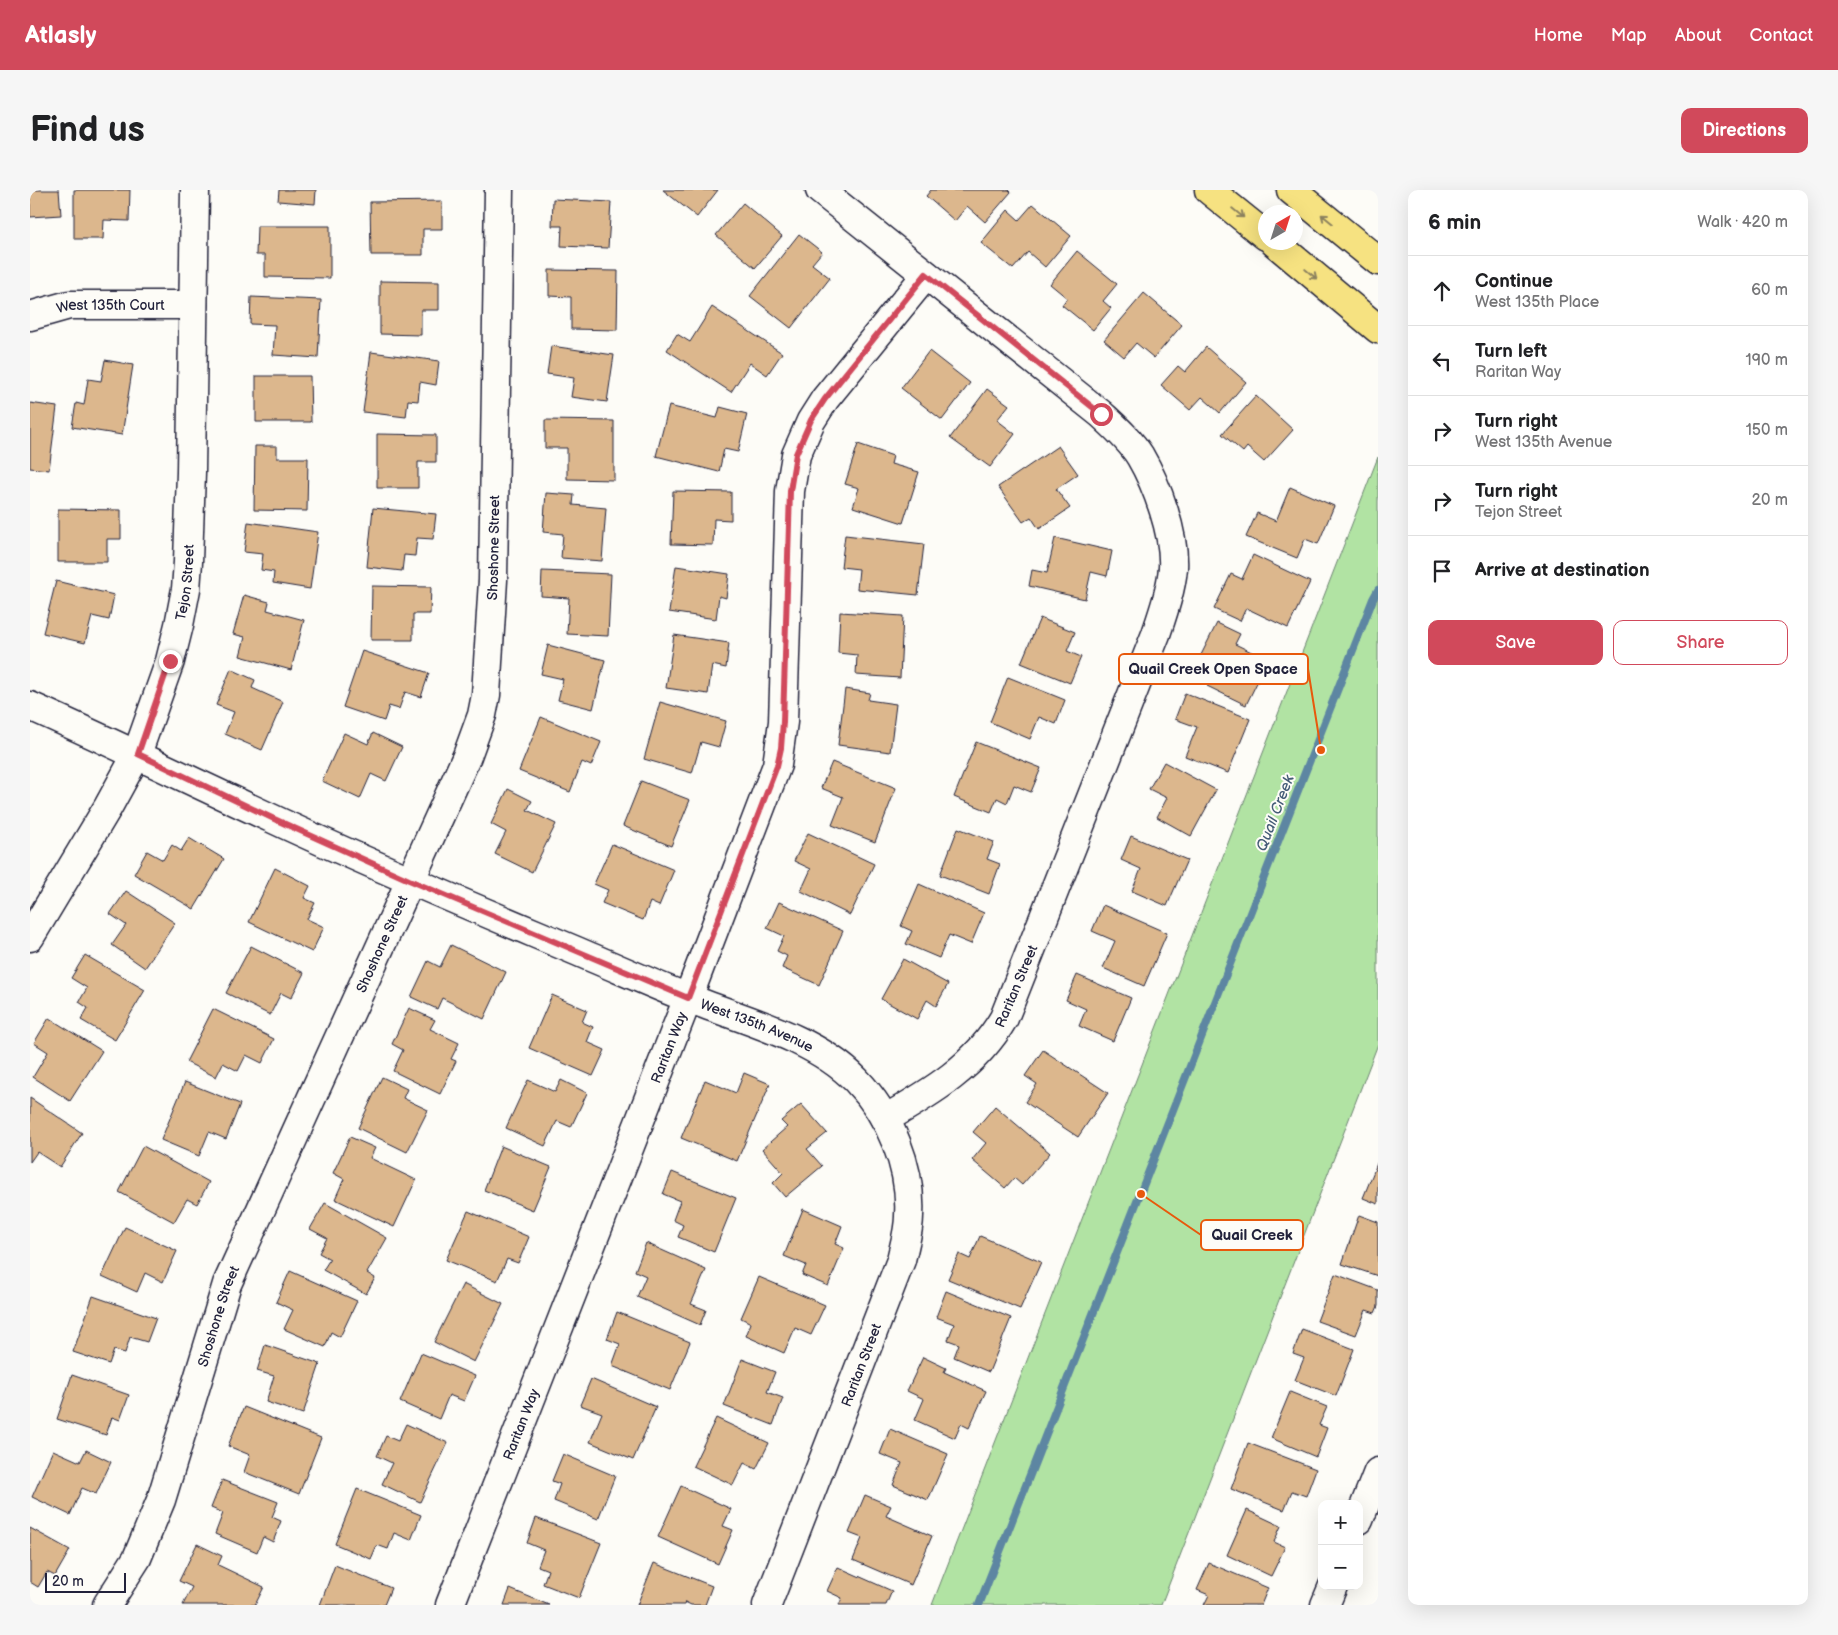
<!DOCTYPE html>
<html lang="en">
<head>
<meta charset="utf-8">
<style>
  :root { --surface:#fff; --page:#f6f6f6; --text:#202124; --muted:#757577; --line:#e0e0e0; --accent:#d1495b }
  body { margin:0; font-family:"Balsamiq Sans",sans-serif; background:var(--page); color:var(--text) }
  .controls { position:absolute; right:15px; bottom:15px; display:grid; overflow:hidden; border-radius:10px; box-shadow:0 5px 20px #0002 }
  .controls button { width:45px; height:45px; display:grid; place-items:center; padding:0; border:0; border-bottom:1px solid var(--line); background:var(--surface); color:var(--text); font:25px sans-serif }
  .compass { position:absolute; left:1228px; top:15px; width:45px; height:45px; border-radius:50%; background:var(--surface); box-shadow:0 5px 20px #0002; rotate:39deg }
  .scale { position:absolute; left:15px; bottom:12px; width:81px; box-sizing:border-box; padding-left:5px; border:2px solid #22223b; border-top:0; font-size:14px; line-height:18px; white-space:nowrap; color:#22223b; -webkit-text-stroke:4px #fdfcf7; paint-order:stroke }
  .stop { position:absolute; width:15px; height:15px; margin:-11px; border:4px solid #d1495b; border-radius:50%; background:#fff }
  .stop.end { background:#d1495b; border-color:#fff; box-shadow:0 1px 5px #0008 }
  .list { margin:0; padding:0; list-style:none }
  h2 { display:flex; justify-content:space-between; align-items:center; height:65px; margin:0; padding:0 20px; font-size:21px }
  h2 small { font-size:16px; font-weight:400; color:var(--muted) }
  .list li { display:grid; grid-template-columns:32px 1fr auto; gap:15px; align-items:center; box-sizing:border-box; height:70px; padding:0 20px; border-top:1px solid var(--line) }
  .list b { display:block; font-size:19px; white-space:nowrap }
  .list p { margin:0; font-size:16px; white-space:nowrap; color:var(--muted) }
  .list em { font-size:16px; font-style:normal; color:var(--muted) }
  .actions { display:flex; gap:10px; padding:15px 20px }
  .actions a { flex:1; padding:11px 0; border:1px solid var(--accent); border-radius:10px; text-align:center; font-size:18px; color:var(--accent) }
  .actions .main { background:var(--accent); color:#fff }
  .icon { flex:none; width:28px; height:28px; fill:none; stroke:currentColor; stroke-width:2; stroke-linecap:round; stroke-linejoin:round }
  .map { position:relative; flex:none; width:1348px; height:1415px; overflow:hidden; border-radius:10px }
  header { display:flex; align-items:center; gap:30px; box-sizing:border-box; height:70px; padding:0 25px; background:var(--accent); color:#fff }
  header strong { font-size:24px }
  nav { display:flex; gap:28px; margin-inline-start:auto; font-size:18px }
  .intro { display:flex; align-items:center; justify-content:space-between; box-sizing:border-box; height:120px; padding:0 30px }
  h1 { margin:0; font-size:35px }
  .button { padding:12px 22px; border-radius:10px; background:var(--accent); color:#fff; font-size:18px; font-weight:700 }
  main { display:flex; gap:30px; padding:0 30px }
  aside { flex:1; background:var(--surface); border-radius:10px; box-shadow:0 5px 20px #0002 }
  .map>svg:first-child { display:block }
  .green { fill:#b1e3a3; stroke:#6a826f }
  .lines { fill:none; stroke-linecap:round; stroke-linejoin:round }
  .stream { stroke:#5d86a2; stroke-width:8 }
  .building { fill:#dcb78d; stroke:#22223b }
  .minor-casing { stroke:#22223b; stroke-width:31 }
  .major-casing { stroke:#22223b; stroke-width:31 }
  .minor { stroke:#fdfcf7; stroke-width:28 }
  .major { stroke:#f6e281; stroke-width:28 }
  .oneway { stroke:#8c825e }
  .route { stroke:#d1495b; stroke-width:6 }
  .labels { text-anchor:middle; stroke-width:4; stroke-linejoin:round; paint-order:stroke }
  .street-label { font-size:14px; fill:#22223b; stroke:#fdfcf7 }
  .water-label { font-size:15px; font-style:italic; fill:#455c77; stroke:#fdfcf7 }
  .leader { fill:none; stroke:#e8590c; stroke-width:2 }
  .callout-dot { fill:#e8590c; stroke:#fdfcf7; stroke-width:2 }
  .callout { fill:#fdfcf7; stroke:#e8590c; stroke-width:2 }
  .callout-label { font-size:15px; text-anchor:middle; font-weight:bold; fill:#22223b }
</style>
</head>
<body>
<header>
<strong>Atlasly</strong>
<nav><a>Home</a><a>Map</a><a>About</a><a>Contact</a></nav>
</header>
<div class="intro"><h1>Find us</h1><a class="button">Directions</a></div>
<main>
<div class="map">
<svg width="1348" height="1415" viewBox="0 0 1348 1415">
  <rect width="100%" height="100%" fill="#fdfcf7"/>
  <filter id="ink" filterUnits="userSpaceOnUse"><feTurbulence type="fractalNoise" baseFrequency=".02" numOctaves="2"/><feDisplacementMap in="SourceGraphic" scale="10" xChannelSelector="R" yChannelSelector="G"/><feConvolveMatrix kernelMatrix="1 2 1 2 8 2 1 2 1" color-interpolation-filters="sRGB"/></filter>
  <g filter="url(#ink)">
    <polygon class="green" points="1348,267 1348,854 1131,1415 902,1415"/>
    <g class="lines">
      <path class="stream" d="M949 1415C1081 1080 1211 744 1343 409L1348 400"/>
    </g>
    <g class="building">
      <polygon points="0,0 29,0 31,25 0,27"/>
      <polygon points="44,0 100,0 99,31 74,30 73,49 44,49"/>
      <polygon points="249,0 286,0 285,14 248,11"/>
      <polygon points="633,0 688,0 667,27"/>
      <polygon points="901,0 979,0 981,2 955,32 937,16 925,31 896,6"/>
      <polygon points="523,9 581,12 578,58 531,56 532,36 522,36"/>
      <polygon points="412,11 412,39 393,39 393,65 341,65 340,12"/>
      <polygon points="713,13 752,46 725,78 686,45"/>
      <polygon points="1003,14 1041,46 1015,77 998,62 983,79 951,53 978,20 989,30"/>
      <polygon points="227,36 300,36 300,88 235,87 235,65 226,65"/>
      <polygon points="769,44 792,62 782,74 800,88 761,138 720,106"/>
      <polygon points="1047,61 1087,94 1073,111 1081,118 1063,140 1032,115 1037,108 1020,94"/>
      <polygon points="519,80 588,81 587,140 541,139 541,107 519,106"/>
      <polygon points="350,91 409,92 409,120 391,120 391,145 350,144"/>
      <polygon points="1114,103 1152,135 1124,168 1106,153 1094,167 1074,150"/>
      <polygon points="221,107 291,110 288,168 243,165 245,135 220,134"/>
      <polygon points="682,117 752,163 737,185 720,173 701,202 637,160 647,144 660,152"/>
      <polygon points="521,156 584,165 577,212 541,207 544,188 517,184"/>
      <polygon points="1176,157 1216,192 1190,223 1172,207 1160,220 1131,195 1148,176 1155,182"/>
      <polygon points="899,161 940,193 912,230 871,198"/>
      <polygon points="341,162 409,171 406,195 390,192 388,211 378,210 376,227 333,222"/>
      <polygon points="75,170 103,175 92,245 42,237 46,213 54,215 58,189 71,191"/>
      <polygon points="226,186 280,186 281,232 226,232"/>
      <polygon points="957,199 979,215 967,230 985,244 960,277 920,248"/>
      <polygon points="1226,206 1263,240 1234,272 1217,257 1213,262 1192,244"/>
      <polygon points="0,213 27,217 19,280 0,278"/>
      <polygon points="639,216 687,228 690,217 717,224 708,262 694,259 689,282 626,266"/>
      <polygon points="515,230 584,231 584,290 537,289 537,258 515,258"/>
      <polygon points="347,244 406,245 406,272 388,272 388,298 347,298"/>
      <polygon points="828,254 863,266 861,274 889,282 873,333 823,317 829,298 815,294"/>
      <polygon points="225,256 247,256 247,268 278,268 277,321 224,320"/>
      <polygon points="1028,256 1048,284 1026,299 1040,318 1009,339 1001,327 993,332 968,297"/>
      <polygon points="1260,297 1304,316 1288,354 1275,349 1267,368 1216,347 1227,323 1246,331"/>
      <polygon points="643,301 701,302 701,330 684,329 683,355 641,354"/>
      <polygon points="516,303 544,305 543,315 576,318 572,371 531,368 533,344 513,342"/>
      <polygon points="343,318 406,324 403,349 387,348 385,366 374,365 372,381 337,377"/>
      <polygon points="28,319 91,320 91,349 77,349 77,372 28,372"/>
      <polygon points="218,332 288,342 280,399 243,393 244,382 231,380 233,364 214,362"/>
      <polygon points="815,345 894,354 888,405 827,399 829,379 811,377"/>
      <polygon points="1025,348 1082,361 1077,386 1061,382 1055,409 999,396 1002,380 1017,383"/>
      <polygon points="1223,365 1280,392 1258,438 1216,418 1210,431 1184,419 1201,384 1212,389"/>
      <polygon points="646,376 699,384 696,408 689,406 686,429 639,422"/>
      <polygon points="512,381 581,384 578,446 537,444 539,408 511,406"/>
      <polygon points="26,391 84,405 79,430 62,426 55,453 13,443"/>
      <polygon points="342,396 401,397 400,424 383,424 383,450 341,450"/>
      <polygon points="214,405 239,412 237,420 274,430 261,480 210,466 215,447 203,444"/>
      <polygon points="810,422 873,426 870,488 826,485 827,465 808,463"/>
      <polygon points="1010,428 1045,442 1037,461 1051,467 1040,493 991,473"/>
      <polygon points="1187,433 1210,444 1205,454 1238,470 1216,515 1177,496 1186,477 1169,469"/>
      <polygon points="644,445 699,453 696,478 682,475 678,504 636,498"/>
      <polygon points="518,455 575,470 563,519 528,510 533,489 511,484"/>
      <polygon points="332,461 399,483 391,507 375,502 369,519 359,516 354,531 313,517"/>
      <polygon points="201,479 225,490 222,498 253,512 232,560 195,544 204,522 186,515"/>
      <polygon points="978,487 1035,510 1026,534 1009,527 1000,549 960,532"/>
      <polygon points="815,499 840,503 838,510 866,514 860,562 808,555"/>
      <polygon points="1155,503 1220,529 1198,583 1155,566 1167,537 1145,529"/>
      <polygon points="630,512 696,531 689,557 671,552 662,583 614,569"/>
      <polygon points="511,527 571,552 561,576 552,572 540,602 489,581"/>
      <polygon points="314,543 338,554 343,543 372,557 356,591 341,584 330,609 292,591"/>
      <polygon points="946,552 1011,578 1001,602 984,595 977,613 967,608 961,622 924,607"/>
      <polygon points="802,572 866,598 845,652 802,635 813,607 791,598"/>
      <polygon points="1134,572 1186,600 1161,646 1127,627 1137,608 1119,599"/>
      <polygon points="611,591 660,610 641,656 593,636"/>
      <polygon points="478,599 502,611 497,620 526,634 502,682 465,664 476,642 461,634"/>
      <polygon points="928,638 964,652 957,669 970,674 959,704 910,685"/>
      <polygon points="778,643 844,674 820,725 771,701 781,679 764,671"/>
      <polygon points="1101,646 1157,670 1137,716 1102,701 1111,679 1091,670"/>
      <polygon points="159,648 194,669 164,719 104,684 117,661 133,670 142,655 151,661"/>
      <polygon points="582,654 644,680 629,716 620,712 613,730 572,713 578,700 564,694"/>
      <polygon points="245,678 280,696 274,708 285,713 277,729 294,737 282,762 219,732"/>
      <polygon points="889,694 954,723 941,754 919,745 909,768 876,754 882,741 871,736"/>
      <polygon points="96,701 145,733 115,778 82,755 96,735 80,724"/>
      <polygon points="749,712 813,741 789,795 752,778 757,766 747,761 754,746 737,738"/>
      <polygon points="1073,715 1137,743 1114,796 1073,778 1085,751 1062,741"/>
      <polygon points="421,755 476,782 454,829 412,808 407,819 381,807 398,771 410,777"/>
      <polygon points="221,756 274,783 261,808 251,803 240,825 196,803"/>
      <polygon points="55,765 115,800 85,850 51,830 58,818 49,812 57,798 41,788"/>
      <polygon points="873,769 918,794 906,816 897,810 887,829 851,809"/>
      <polygon points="1047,785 1101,808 1083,851 1049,836 1056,819 1036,810"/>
      <polygon points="522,805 557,820 552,832 563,837 557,852 575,860 563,886 499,858"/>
      <polygon points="379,818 405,830 400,839 429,853 421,869 426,871 410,904 363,881 373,860 362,854"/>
      <polygon points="183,819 244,849 232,873 216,865 208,881 193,873 186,887 156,872"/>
      <polygon points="19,828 72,861 40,911 3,887 18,862 4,853"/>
      <polygon points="1013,860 1078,903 1048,947 995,912 1007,894 995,886"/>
      <polygon points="714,883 740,894 707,971 651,948 675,890 706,903"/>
      <polygon points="352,887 377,899 373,908 398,920 377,962 328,938"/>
      <polygon points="498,890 525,902 531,890 557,903 541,937 527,931 515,956 476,938"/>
      <polygon points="155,892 210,914 196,949 179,942 169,966 131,950"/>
      <polygon points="0,908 52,943 30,977 7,962 0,972"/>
      <polygon points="771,914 797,943 777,959 792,976 755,1007 743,993 753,983 732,959 757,937 751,931"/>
      <polygon points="965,916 1020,963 992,995 984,988 975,998 942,970 956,953 943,942"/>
      <polygon points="320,947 345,958 340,968 386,990 364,1037 305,1009 314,989 303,983"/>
      <polygon points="113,956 179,992 167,1014 157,1009 144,1032 89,1002"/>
      <polygon points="471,956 521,977 503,1020 454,1000"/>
      <polygon points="1348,971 1348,1014 1333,1008"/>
      <polygon points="642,982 706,1008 684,1062 648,1047 653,1035 643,1030 650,1011 633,1004"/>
      <polygon points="295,1013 357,1048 337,1083 345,1088 336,1104 293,1080 300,1069 289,1063 297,1048 280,1039"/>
      <polygon points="773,1019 812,1036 805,1054 814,1058 798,1096 772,1085 776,1075 754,1066"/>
      <polygon points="438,1021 499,1047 488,1073 477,1069 467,1091 416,1070"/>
      <polygon points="1329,1025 1348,1032 1348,1086 1312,1074"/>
      <polygon points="95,1037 147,1061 133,1092 115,1083 107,1102 72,1086"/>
      <polygon points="950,1046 1011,1072 990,1119 918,1089 929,1064 940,1069"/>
      <polygon points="616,1053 676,1080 661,1114 676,1120 670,1135 607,1107 616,1086 605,1081"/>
      <polygon points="260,1081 327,1111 310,1147 301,1142 295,1157 254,1139 263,1120 246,1112"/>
      <polygon points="1305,1084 1348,1100 1348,1116 1345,1123 1336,1120 1326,1145 1287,1131"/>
      <polygon points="729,1087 795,1115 781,1145 765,1138 754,1163 716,1146 721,1133 711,1128"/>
      <polygon points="433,1094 473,1114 444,1172 404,1152"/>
      <polygon points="916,1101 981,1128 959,1182 924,1167 929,1154 918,1150 924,1134 906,1127"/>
      <polygon points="63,1106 126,1128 117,1152 100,1147 95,1163 84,1160 79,1174 43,1162"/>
      <polygon points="587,1122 660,1152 640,1200 582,1176 590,1154 577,1149"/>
      <polygon points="1272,1139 1324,1159 1306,1206 1265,1190 1274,1168 1263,1164"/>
      <polygon points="235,1155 290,1174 273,1224 236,1212 244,1186 227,1181"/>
      <polygon points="391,1163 445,1186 434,1211 419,1205 409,1229 370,1212"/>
      <polygon points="893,1167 916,1178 914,1182 956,1201 939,1238 931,1234 925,1248 885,1230 894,1209 877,1201"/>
      <polygon points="712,1169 745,1182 737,1202 753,1208 743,1235 694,1216"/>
      <polygon points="42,1185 99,1205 90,1230 82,1227 76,1245 27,1229"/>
      <polygon points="561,1189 626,1217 603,1270 560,1252 572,1223 550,1215"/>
      <polygon points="1260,1202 1297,1217 1289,1235 1297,1238 1286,1267 1241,1248"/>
      <polygon points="214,1217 291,1248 269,1304 214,1282 220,1265 198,1256"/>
      <polygon points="686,1228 739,1253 726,1279 714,1273 703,1295 663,1276"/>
      <polygon points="376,1234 418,1253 390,1312 352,1294 362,1273 347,1266 356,1246 368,1251"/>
      <polygon points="860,1239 918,1264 898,1310 863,1295 872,1273 850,1264"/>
      <polygon points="1218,1253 1286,1279 1276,1306 1262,1301 1254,1320 1201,1299"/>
      <polygon points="23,1260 50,1272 56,1260 81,1272 66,1304 52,1298 40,1325 2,1307"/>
      <polygon points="533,1264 585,1286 568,1329 524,1311 530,1294 522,1291"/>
      <polygon points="192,1290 248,1312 242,1327 251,1331 243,1352 233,1347 227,1362 185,1344 193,1323 181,1318"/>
      <polygon points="651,1296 701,1319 693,1336 703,1340 688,1374 628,1347"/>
      <polygon points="327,1299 391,1325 381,1350 364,1343 358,1359 347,1355 341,1369 305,1354"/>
      <polygon points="835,1305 861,1316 856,1326 902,1346 881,1395 823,1370 832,1348 819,1343"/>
      <polygon points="1217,1320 1251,1336 1244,1352 1255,1357 1241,1386 1197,1365"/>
      <polygon points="506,1328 571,1353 549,1408 513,1394 518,1380 508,1376 514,1360 497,1353"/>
      <polygon points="0,1338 40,1360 25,1386 17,1382 8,1397 0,1392"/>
      <polygon points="167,1354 192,1366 188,1375 234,1397 225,1415 153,1415 162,1397 149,1391"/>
      <polygon points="624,1373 682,1396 675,1415 661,1415 655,1412 654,1415 607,1415"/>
      <polygon points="1179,1373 1238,1398 1231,1415 1174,1415 1179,1405 1167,1400"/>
      <polygon points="305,1375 361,1398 354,1415 290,1415"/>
      <polygon points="808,1377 862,1401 856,1415 809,1415 812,1408 797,1401"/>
      <polygon points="480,1399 519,1415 474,1415"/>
    </g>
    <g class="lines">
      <defs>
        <g id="minor">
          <path d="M790 0 1071 224C1085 237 1100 250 1110 266 1127 295 1145 344 1143 378 1141 400 1133 423 1126 444L974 828C946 876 902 902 855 929"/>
          <path id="s1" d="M0 126 39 115H163"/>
          <path id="s2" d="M0 516C81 552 161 591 241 628 343 676 447 719 551 763 587 778 622 794 658 808 713 830 784 847 826 890 860 925 882 978 879 1026 879 1041 874 1056 871 1070L737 1415"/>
          <path id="s3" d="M0 747 78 617 107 564 140 471 149 435 156 399 158 372 161 282 165 0"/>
          <polyline points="1329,1330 1348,1282"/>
          <path id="s4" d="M77 1415 107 1368 131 1310 197 1094 437 566 452 525 456 505 463 390 469 0"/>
          <path id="s5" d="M420 1415 658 808 747 575 753 532 760 301 766 265 781 231 795 209 896 85"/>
          <polyline points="1295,1415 1303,1396"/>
        </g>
        <g id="major">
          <polyline points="1179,0 1236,46"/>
          <polyline points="1261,0 1348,71"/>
          <polyline points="1244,52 1348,139"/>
        </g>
      </defs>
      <use href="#minor" class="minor-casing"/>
      <use href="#major" class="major-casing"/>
      <use href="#minor" class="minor"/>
      <use href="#major" class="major"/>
    </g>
    <defs><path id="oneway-shaft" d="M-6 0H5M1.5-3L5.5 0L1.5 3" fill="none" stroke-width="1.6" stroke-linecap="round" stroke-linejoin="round" transform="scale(1.25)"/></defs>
    <g class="oneway">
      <use href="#oneway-shaft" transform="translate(1208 23) rotate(39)"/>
      <use href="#oneway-shaft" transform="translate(1297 29) rotate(-141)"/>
      <use href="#oneway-shaft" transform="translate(1281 84) rotate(40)"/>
    </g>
  </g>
  <g class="lines" filter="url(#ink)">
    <polyline class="route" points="140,471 108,564 242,628 379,690 658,808 747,576 751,558 753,532 760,301 766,264 781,230 795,209 896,84 1071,224"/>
  </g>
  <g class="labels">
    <g class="street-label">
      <text dy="5" stroke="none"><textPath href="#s1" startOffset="82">West 135th Court</textPath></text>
      <text dy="5" stroke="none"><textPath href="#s4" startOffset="1136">Shoshone Street</textPath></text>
      <text dy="5" stroke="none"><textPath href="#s3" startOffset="391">Tejon Street</textPath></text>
      <text dy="5" stroke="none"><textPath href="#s4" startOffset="718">Shoshone Street</textPath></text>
      <text transform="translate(986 796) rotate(-67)" y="5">Raritan Street</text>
      <text dy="5" stroke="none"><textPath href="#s2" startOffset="794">West 135th Avenue</textPath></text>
      <text dy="5" stroke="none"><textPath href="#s5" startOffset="599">Raritan Way</textPath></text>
      <text dy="5" stroke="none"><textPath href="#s4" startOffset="311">Shoshone Street</textPath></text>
      <text transform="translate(831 1175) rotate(-69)" y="5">Raritan Street</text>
      <text dy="5" stroke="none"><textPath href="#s5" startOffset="194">Raritan Way</textPath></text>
    </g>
    <g class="water-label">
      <text transform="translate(1245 623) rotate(-69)" y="5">Quail Creek</text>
    </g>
  </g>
  <path class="leader" d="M1291 560L1278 479M1111 1004L1171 1045"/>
  <g class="callout-dot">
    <circle cx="1291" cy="560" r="5"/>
    <circle cx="1111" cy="1004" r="5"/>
  </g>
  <g class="callout">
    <rect x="1089" y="464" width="189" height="30" rx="5"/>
    <rect x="1171" y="1030" width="102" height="30" rx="5"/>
  </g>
  <g class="callout-label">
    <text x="1183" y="484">Quail Creek Open Space</text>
    <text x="1222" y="1050">Quail Creek</text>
  </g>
</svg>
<div class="controls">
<button>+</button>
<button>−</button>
</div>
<svg class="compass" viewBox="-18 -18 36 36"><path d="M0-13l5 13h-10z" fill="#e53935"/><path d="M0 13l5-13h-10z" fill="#757577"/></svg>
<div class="scale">20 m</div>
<div class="stop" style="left:1071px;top:224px"></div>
<div class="stop end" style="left:140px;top:471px"></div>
</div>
<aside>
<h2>6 min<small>Walk · 420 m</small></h2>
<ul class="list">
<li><svg class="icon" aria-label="ahead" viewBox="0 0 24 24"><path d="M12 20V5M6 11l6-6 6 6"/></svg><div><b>Continue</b><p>West 135th Place</p></div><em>60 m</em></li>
<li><svg class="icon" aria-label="left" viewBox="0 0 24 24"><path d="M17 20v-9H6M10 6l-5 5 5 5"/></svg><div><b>Turn left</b><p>Raritan Way</p></div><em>190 m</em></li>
<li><svg class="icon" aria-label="right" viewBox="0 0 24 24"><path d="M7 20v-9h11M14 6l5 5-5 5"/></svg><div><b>Turn right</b><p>West 135th Avenue</p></div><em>150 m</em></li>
<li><svg class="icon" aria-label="right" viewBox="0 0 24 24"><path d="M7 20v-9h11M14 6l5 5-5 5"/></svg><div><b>Turn right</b><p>Tejon Street</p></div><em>20 m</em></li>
<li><svg class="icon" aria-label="arrive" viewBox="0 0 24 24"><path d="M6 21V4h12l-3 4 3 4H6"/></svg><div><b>Arrive at destination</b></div></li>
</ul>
<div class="actions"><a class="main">Save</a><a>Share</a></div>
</aside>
</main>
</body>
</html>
